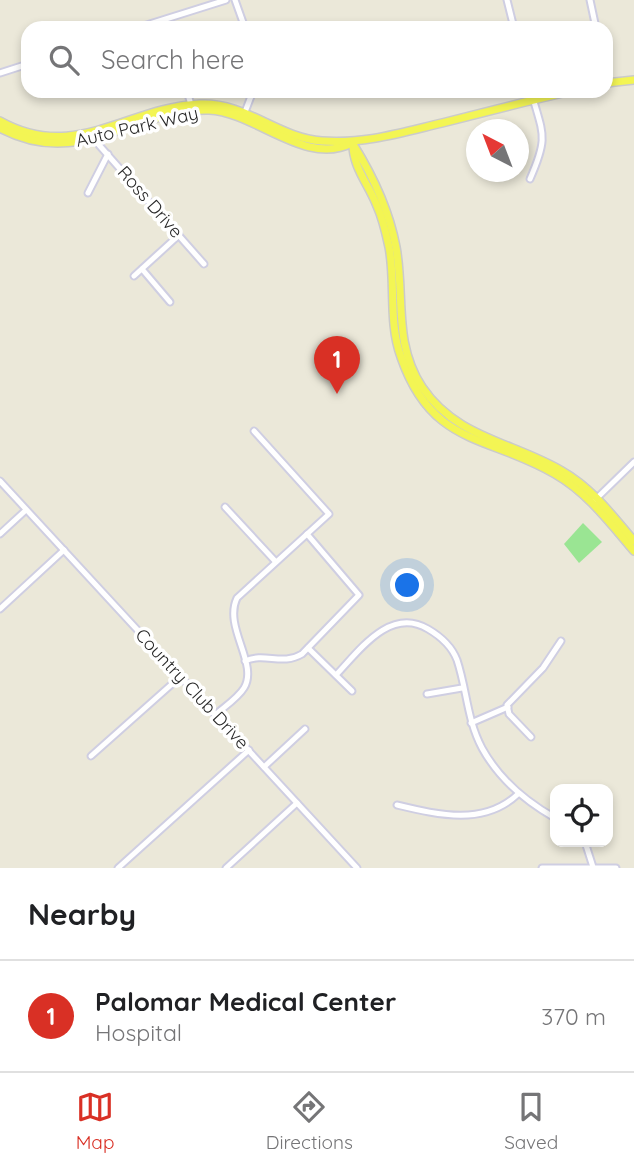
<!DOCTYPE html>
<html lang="en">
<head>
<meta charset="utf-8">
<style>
  :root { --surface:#fff; --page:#f2f2f2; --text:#202124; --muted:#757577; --line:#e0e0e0; --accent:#d93025 }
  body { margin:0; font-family:Quicksand,sans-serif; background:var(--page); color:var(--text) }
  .controls { position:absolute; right:21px; bottom:21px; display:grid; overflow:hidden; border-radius:14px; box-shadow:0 4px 10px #0003 }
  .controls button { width:63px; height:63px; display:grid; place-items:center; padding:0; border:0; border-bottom:2px solid var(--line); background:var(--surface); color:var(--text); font:35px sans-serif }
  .compass { position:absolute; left:466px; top:119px; width:63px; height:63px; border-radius:50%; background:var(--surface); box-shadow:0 4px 10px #0003; rotate:318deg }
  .you { position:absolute; left:408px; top:586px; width:24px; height:24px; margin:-18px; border:5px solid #fff; border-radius:50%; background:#1a73e8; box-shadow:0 0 0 10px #1a73e833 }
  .badge { display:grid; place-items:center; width:46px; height:46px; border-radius:50%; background:var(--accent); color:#fff; font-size:23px; font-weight:700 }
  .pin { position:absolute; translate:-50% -58px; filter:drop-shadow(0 2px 4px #0008) }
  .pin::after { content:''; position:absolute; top:37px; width:24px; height:21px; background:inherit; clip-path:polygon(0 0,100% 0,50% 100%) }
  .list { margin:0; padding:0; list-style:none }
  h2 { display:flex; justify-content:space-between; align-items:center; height:91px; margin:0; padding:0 28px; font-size:30px }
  h2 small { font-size:23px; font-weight:400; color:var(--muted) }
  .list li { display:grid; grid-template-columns:46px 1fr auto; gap:21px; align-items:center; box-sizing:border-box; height:112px; padding:0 28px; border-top:2px solid var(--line) }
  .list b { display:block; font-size:26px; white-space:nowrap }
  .list p { margin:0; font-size:23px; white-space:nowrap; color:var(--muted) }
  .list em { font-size:23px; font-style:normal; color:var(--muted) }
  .icon { flex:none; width:38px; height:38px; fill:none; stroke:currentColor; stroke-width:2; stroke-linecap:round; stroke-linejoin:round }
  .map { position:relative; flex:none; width:634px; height:868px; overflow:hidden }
  .search { position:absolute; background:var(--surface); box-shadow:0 4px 10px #0003; left:21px; right:21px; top:21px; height:77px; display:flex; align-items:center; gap:18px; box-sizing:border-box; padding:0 24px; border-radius:21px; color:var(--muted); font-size:26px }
  .sheet { height:203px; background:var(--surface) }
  nav { display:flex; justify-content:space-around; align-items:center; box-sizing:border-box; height:98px; border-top:2px solid var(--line); background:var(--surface); font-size:19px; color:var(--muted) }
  nav a { display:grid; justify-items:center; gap:4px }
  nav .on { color:var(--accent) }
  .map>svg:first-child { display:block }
  .green { fill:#9ae593 }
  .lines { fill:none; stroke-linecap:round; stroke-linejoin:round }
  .minor-casing { stroke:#cfcee2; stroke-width:9 }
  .major-casing { stroke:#cbcbcb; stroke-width:10 }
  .minor { stroke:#fff; stroke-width:5 }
  .major { stroke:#f3f554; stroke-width:7 }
  .labels { text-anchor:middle; stroke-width:7; stroke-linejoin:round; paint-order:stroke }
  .street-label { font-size:18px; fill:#282828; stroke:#fff }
</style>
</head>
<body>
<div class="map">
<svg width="634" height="868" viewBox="0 0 634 868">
  <rect width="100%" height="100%" fill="#ebe8d9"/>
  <polygon class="green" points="583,523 602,542 579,563 564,544"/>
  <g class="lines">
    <defs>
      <g id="minor">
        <polyline points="235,0 245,28"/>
        <polyline points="507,0 514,28"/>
        <polyline points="590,0 596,28"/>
        <polyline points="137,28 226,0"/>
        <polyline points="606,68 610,83"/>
        <polyline points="0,73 28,64"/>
        <polyline points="187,91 192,108"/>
        <polyline points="245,112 253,91"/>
        <polyline points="97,139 99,145 204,264"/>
        <path d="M530 179C549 136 543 135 531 91"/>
        <polyline points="88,193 108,154"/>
        <polyline points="142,269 170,302"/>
        <polyline points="134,276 179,235"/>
        <polyline points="0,481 357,868"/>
        <polyline points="595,500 634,462"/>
        <polyline points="225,507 275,561"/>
        <polyline points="0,534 26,510"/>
        <polyline points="0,609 64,550"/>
        <polyline points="308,648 352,691"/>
        <path d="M245 661C265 652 282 666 302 654L359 595 307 534"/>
        <path d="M336 675C359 651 390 606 428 629 440 636 452 647 457 660 467 690 467 720 482 748 499 779 525 801 555 818"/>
        <polyline points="427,694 462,688"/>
        <path d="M215 715C224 707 238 698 244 688 259 664 223 627 237 598L329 514 254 431"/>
        <polyline points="471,723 508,707"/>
        <polyline points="531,737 509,714 507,705 543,668 561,641"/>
        <polyline points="91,756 181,676"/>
        <polyline points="264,767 305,729"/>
        <path d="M397 805C439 815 484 826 518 794"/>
        <polyline points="585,842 593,867"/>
        <polyline points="118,868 249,750"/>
        <polyline points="226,868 297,803"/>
        <polyline points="542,868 616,868"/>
      </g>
      <g id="major">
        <polyline points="606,83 634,80"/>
        <path d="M0 121C75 163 128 107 200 104 246 102 278 138 322 141 365 144 400 133 442 123 485 112 528 101 571 91"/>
        <path d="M0 128C80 171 135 108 209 110 256 112 305 167 352 143"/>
        <path d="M353 143C352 166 369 185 377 206 383 219 386 233 389 247 396 283 388 322 401 357 432 447 489 435 555 474 588 493 610 523 634 551"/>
        <path d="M353 144C373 176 389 210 396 247 405 296 393 343 422 387 456 438 513 442 562 471 592 488 612 515 634 541"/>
      </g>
    </defs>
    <use href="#minor" class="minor-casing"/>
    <use href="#major" class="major-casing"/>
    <use href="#minor" class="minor"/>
    <use href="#major" class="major"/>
  </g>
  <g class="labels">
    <g class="street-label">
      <text transform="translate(137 127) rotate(-13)" y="6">Auto Park Way</text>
      <text transform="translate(150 202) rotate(49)" y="6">Ross Drive</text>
      <text transform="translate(192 689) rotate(47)" y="6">Country Club Drive</text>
    </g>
  </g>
</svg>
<div class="controls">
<button><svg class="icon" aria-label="locate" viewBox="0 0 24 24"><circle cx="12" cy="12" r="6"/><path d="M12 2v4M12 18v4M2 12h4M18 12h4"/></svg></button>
</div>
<svg class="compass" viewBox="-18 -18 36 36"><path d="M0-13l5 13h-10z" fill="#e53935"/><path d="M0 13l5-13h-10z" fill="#757577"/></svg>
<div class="you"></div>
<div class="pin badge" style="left:337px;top:394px">1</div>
<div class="search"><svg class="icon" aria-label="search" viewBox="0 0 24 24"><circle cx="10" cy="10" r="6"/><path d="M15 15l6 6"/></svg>Search here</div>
</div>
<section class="sheet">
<h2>Nearby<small></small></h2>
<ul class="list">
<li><span class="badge">1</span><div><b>Palomar Medical Center</b><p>Hospital</p></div><em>370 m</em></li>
</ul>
</section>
<nav>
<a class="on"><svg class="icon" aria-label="map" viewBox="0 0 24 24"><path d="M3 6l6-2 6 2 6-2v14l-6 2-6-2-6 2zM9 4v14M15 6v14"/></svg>Map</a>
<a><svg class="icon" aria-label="directions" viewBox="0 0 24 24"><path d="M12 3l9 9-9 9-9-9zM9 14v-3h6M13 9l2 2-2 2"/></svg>Directions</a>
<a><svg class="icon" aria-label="saved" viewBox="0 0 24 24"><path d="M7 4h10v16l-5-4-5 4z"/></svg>Saved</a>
</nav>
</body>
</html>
